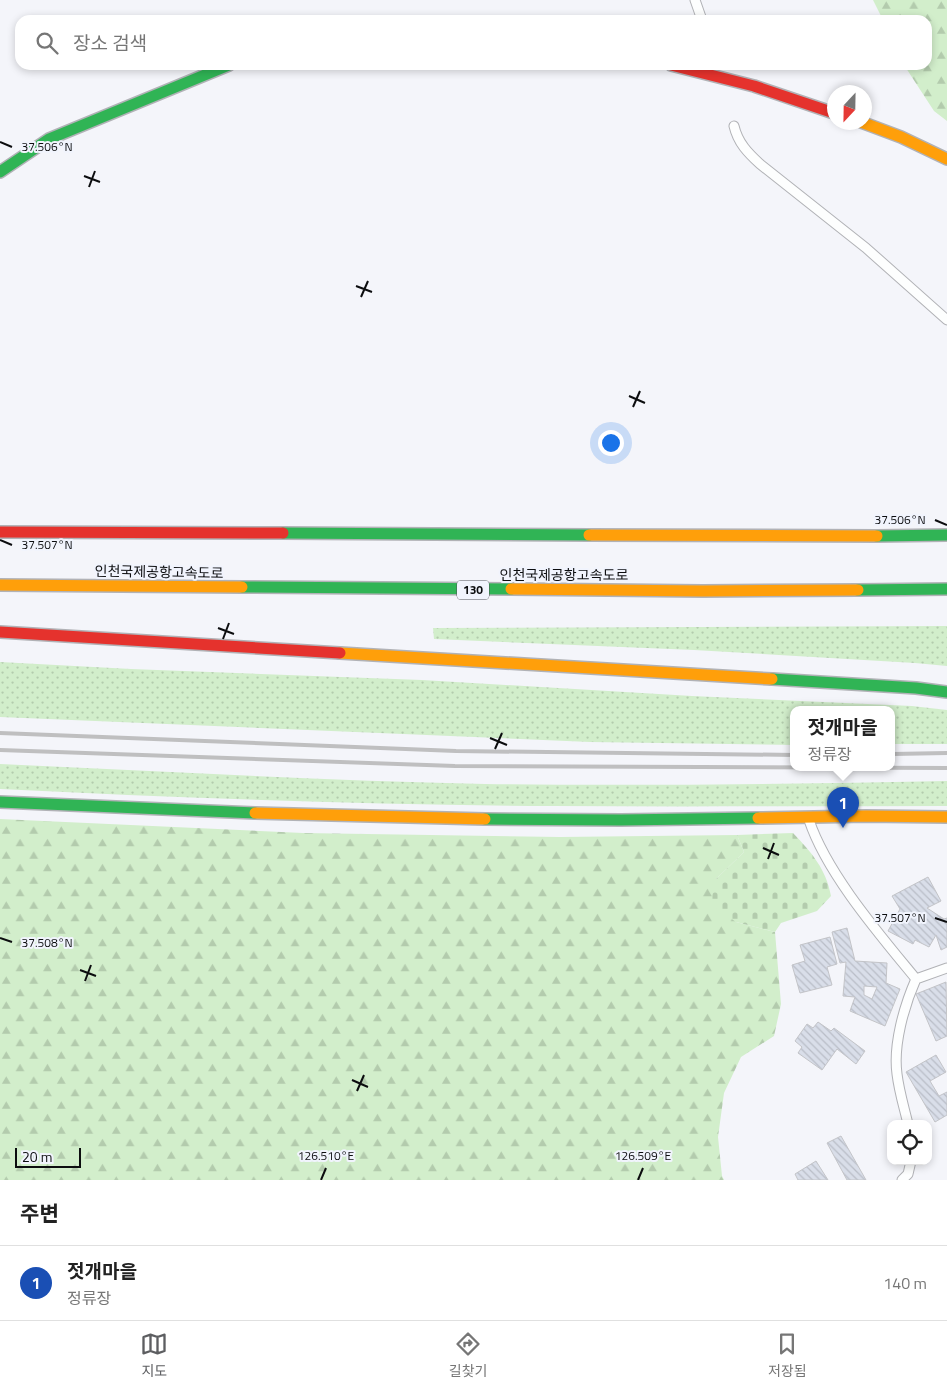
<!DOCTYPE html>
<html lang="ko">
<head>
<meta charset="utf-8">
<style>
  :root { --surface:#fff; --page:#f6f6f6; --text:#222; --muted:#767676; --line:#e0e0e0; --accent:#5d5e61 }
  body { margin:0; font-family:"Titillium Web","Noto Sans KR",sans-serif; background:var(--page); color:var(--text) }
  .controls { position:absolute; right:15px; bottom:15px; display:grid; overflow:hidden; border-radius:10px; box-shadow:0 2px 8px #0003 }
  .controls button { width:45px; height:45px; display:grid; place-items:center; padding:0; border:0; border-bottom:1px solid var(--line); background:var(--surface); color:var(--text); font:25px sans-serif }
  .compass { position:absolute; left:827px; top:85px; width:45px; height:45px; border-radius:50%; background:var(--surface); box-shadow:0 2px 8px #0003; rotate:202deg }
  .scale { position:absolute; left:15px; bottom:12px; width:66px; box-sizing:border-box; padding-left:5px; border:2px solid #0c0d0f; border-top:0; font-size:14px; line-height:18px; white-space:nowrap; color:#0c0d0f; -webkit-text-stroke:4px #f1f4fd; paint-order:stroke }
  .you { position:absolute; left:610px; top:442px; width:18px; height:18px; margin:-12px; border:4px solid #fff; border-radius:50%; background:#1a73e8; box-shadow:0 0 0 8px #1a73e833 }
  .badge { display:grid; place-items:center; width:32px; height:32px; border-radius:50%; background:var(--accent); color:#fff; font-size:16px; font-weight:700 }
  .pin { position:absolute; translate:-50% -41px; filter:drop-shadow(0 1px 2px #0008) }
  .pin::after { content:''; position:absolute; top:26px; width:18px; height:15px; background:inherit; clip-path:polygon(0 0,100% 0,50% 100%) }
  .popup { position:absolute; left:790px; top:706px; width:105px; height:65px; box-sizing:border-box; display:grid; place-content:center; border-radius:10px; background:var(--surface); filter:drop-shadow(0 1px 4px #0005); font-size:16px; white-space:nowrap; color:var(--muted) }
  .popup b { font-size:19px; color:var(--text) }
  .popup::after { content:''; position:absolute; left:50%; top:100%; margin-left:-10px; border:10px solid transparent; border-top-color:var(--surface) }
  .list { margin:0; padding:0; list-style:none }
  h2 { display:flex; justify-content:space-between; align-items:center; height:65px; margin:0; padding:0 20px; font-size:21px }
  h2 small { font-size:16px; font-weight:400; color:var(--muted) }
  .list li { display:grid; grid-template-columns:32px 1fr auto; gap:15px; align-items:center; box-sizing:border-box; height:75px; padding:0 20px; border-top:1px solid var(--line) }
  .list b { display:block; font-size:19px; white-space:nowrap }
  .list p { margin:0; font-size:16px; white-space:nowrap; color:var(--muted) }
  .list em { font-size:16px; font-style:normal; color:var(--muted) }
  .icon { flex:none; width:28px; height:28px; fill:none; stroke:currentColor; stroke-width:2; stroke-linecap:round; stroke-linejoin:round }
  .map { position:relative; flex:none; width:947px; height:1180px; overflow:hidden }
  .search { position:absolute; background:var(--surface); box-shadow:0 2px 8px #0003; left:15px; right:15px; top:15px; height:55px; display:flex; align-items:center; gap:12px; box-sizing:border-box; padding:0 18px; border-radius:15px; color:var(--muted); font-size:19px }
  .sheet { height:140px; background:var(--surface) }
  nav { display:flex; justify-content:space-around; align-items:center; box-sizing:border-box; height:70px; border-top:1px solid var(--line); background:var(--surface); font-size:14px; color:var(--muted) }
  nav a { display:grid; justify-items:center; gap:2px }
  nav .on { color:var(--accent) }
  .map>svg:first-child { display:block }
  .grass { fill:url(#grass-dots) }
  .forest { fill:url(#forest-firs) }
  .cemetery { fill:url(#cemetery-stones) }
  .building { fill:url(#building-back-hatch); stroke:#c3c4c8; fill-rule:evenodd }
  .lines { fill:none; stroke-linecap:round; stroke-linejoin:round }
  .lane-casing { stroke:#b1b2b6; stroke-width:11 }
  .fast-casing { stroke:#b1b2b6; stroke-width:14 }
  .slow-casing { stroke:#b1b2b6; stroke-width:14 }
  .jam-casing { stroke:#b1b2b6; stroke-width:14 }
  .lane { stroke:#fdfefe; stroke-width:9 }
  .fast { stroke:#30b455; stroke-width:11 }
  .slow { stroke:#ff9f0a; stroke-width:11 }
  .jam { stroke:#e5322d; stroke-width:11 }
  .rail { stroke:#bfbfc0; stroke-width:4 }
  .ticks { fill:none; stroke:#0c0d0f; stroke-width:2 }
  .labels { text-anchor:middle; stroke-width:4; stroke-linejoin:round; paint-order:stroke }
  .shield { fill:#f1f4fd; stroke:#515256; stroke-width:1 }
  .shield-label { font-size:12px; font-weight:bold; fill:#0c0d0f }
  .street-label { font-size:14px; fill:#0c0d0f; stroke:#f1f4fd }
  .ticks-label { font-size:12px; text-anchor:middle; fill:#0c0d0f; stroke:#f1f4fd; stroke-width:4; stroke-linejoin:round; paint-order:stroke }
</style>
</head>
<body>
<div class="map">
<svg width="947" height="1180" viewBox="0 0 947 1180">
  <defs>
    <pattern id="grass-dots" width="8" height="8" patternUnits="userSpaceOnUse" patternTransform="scale(1.25)"><rect width="8" height="8" fill="#d2eecb"/><path d="M2 2h.1M6 6h.1" fill="none" stroke="#b3cbad" stroke-width="1.8" stroke-linecap="round"/></pattern>
    <pattern id="forest-firs" width="22" height="20" patternUnits="userSpaceOnUse" patternTransform="scale(1.25)"><rect width="22" height="20" fill="#d2eecb"/><path d="M5 1l3.5 6h-7zM16 11l3.5 6h-7z" fill="#b3cbad"/></pattern>
    <pattern id="cemetery-stones" width="16" height="16" patternUnits="userSpaceOnUse" patternTransform="scale(1.25)"><rect width="16" height="16" fill="#d2eecb"/><path d="M2 7V4a2 2 0 0 1 4 0v3zM10 15v-3a2 2 0 0 1 4 0v3z" fill="#b3cbad"/></pattern>
    <pattern id="building-back-hatch" width="6" height="6" patternUnits="userSpaceOnUse" patternTransform="scale(1.25)"><rect width="6" height="6" fill="#d9dee9"/><path d="M-1 5l2 2M0 0l6 6M5-1l2 2" fill="none" stroke="#b9bdc7"/></pattern>
  </defs>
  <rect width="100%" height="100%" fill="#f4f5fa"/>
  <g class="grass">
    <polygon points="947,626 947,666 915,663 694,650 434,639 433,628"/>
    <polygon points="0,662 131,669 422,680 692,696 912,706 947,710 947,744 892,744 892,709 794,709 794,745 590,742 0,717"/>
    <path d="M0 764C162 771 323 781 485 784 639 786 793 784 947 781V806C815 806 684 807 552 806 368 805 184 798 0 789Z"/>
  </g>
  <g class="forest">
    <polygon points="873,0 947,0 947,121 934,111 904,65 927,65 927,20 883,20"/>
    <polygon points="0,819 303,833 560,837 737,835 744,852 716,879 736,922 775,932 781,1004 774,1036 741,1057 724,1093 718,1137 722,1176 724,1180 0,1180"/>
  </g>
  <path class="cemetery" d="M793 833C812 853 826 869 831 896L817 911 781 923 775 932 736 922 710 904 716 879 744 852 737 835Z"/>
  <g class="building">
    <polygon points="928,877 941,901 927,908 944,919 947,918 947,947 941,950 936,935 929,947 915,940 913,944 888,931 900,909 892,896"/>
    <path d="M847 928 855 961 887 963 886 983 900 989 885 1026 850 1011 855 997 843 996 846 962 840 963 832 932ZM864 986 877 987 872 999 864 995Z"/>
    <polygon points="830,937 837,964 827,967 832,985 800,993 792,965 805,961 800,945"/>
    <polygon points="946,982 947,1036 936,1041 916,994"/>
    <polygon points="818,1022 831,1031 834,1028 865,1051 856,1064 837,1049 822,1070 798,1053 802,1047 795,1041 807,1024 813,1028"/>
    <polygon points="936,1055 946,1072 930,1081 939,1096 947,1092 947,1115 935,1122 906,1072"/>
    <polygon points="841,1136 866,1180 847,1180 827,1143"/>
    <polygon points="816,1161 828,1180 798,1180 795,1174"/>
  </g>
  <g class="lines">
    <defs>
      <g id="lane">
        <polyline points="695,0 702,20"/>
        <path d="M734 126C738 143 748 153 760 164L866 248 947 320"/>
        <path d="M809 820C827 874 880 935 916 979"/>
        <path d="M908 1124C904 1107 899 1091 897 1074 893 1045 904 1006 916 979L947 968"/>
        <polyline points="902,1180 908,1174 911,1161"/>
      </g>
      <g id="fast">
        <polyline points="0,172 49,139 229,65"/>
        <polyline points="283,533 589,535"/>
        <polyline points="877,536 947,535"/>
        <polyline points="242,587 511,589"/>
        <polyline points="858,590 947,589"/>
        <polyline points="772,679 916,688 947,692"/>
        <polyline points="0,802 255,813"/>
        <polyline points="485,819 621,820 758,818"/>
      </g>
      <g id="slow">
        <polyline points="861,122 901,137 947,159"/>
        <polyline points="589,535 877,536"/>
        <polyline points="0,585 242,587"/>
        <polyline points="511,589 703,591 858,590"/>
        <polyline points="340,653 772,679"/>
        <polyline points="255,813 485,819"/>
        <polyline points="758,818 866,816 947,817"/>
      </g>
      <g id="jam">
        <polyline points="671,65 754,86 834,113"/>
        <polyline points="0,532 283,533"/>
        <polyline points="0,632 340,653"/>
      </g>
    </defs>
    <use href="#lane" class="lane-casing"/>
    <use href="#fast" class="fast-casing"/>
    <use href="#slow" class="slow-casing"/>
    <use href="#jam" class="jam-casing"/>
    <use href="#lane" class="lane"/>
    <use href="#fast" class="fast"/>
    <use href="#slow" class="slow"/>
    <use href="#jam" class="jam"/>
    <g class="rail">
      <polyline points="0,733 456,751 794,755"/>
      <polyline points="0,750 455,766 947,768"/>
      <polyline points="892,754 947,753"/>
    </g>
  </g>
  <path class="ticks" d="M0 142 12 147M84 176 100 182M89 187 95 171M356 286 372 292M361 297 368 281M629 396 645 403M633 407 640 391M935 520 947 525M0 540 12 545M218 628 234 634M223 639 229 623M490 738 507 745M495 749 502 733M763 848 779 855M768 859 774 843M935 918 947 922M0 938 12 942M80 970 96 976M85 981 91 965M352 1080 368 1087M357 1091 364 1075M321 1180 326 1168M638 1180 643 1168"/>
  <g class="labels">
    <rect class="shield" x="457" y="580.5" width="32" height="19" rx="4"/>
    <g class="shield-label">
      <text x="473" y="594">130</text>
    </g>
    <g class="street-label">
      <text transform="translate(159 572) rotate(1)" y="5">인천국제공항고속도로</text>
      <text x="564" y="580">인천국제공항고속도로</text>
    </g>
  </g>
  <g class="ticks-label">
    <text x="47" y="151">37.506°N</text>
    <text x="900" y="524">37.506°N</text>
    <text x="47" y="549">37.507°N</text>
    <text x="900" y="922">37.507°N</text>
    <text x="47" y="947">37.508°N</text>
    <text x="326" y="1160">126.510°E</text>
    <text x="643" y="1160">126.509°E</text>
  </g>
</svg>
<div class="controls">
<button><svg class="icon" aria-label="locate" viewBox="0 0 24 24"><circle cx="12" cy="12" r="6"/><path d="M12 2v4M12 18v4M2 12h4M18 12h4"/></svg></button>
</div>
<svg class="compass" viewBox="-18 -18 36 36"><path d="M0-13l5 13h-10z" fill="#e53935"/><path d="M0 13l5-13h-10z" fill="#767676"/></svg>
<div class="scale">20 m</div>
<div class="you"></div>
<div class="pin badge" style="left:843px;top:828px;background:#1a4fb4">1</div>
<div class="popup"><b>젓개마을</b>정류장</div>
<div class="search"><svg class="icon" aria-label="search" viewBox="0 0 24 24"><circle cx="10" cy="10" r="6"/><path d="M15 15l6 6"/></svg>장소 검색</div>
</div>
<section class="sheet">
<h2>주변<small></small></h2>
<ul class="list">
<li><span class="badge" style="background:#1a4fb4">1</span><div><b>젓개마을</b><p>정류장</p></div><em>140 m</em></li>
</ul>
</section>
<nav>
<a class="on"><svg class="icon" aria-label="map" viewBox="0 0 24 24"><path d="M3 6l6-2 6 2 6-2v14l-6 2-6-2-6 2zM9 4v14M15 6v14"/></svg>지도</a>
<a><svg class="icon" aria-label="directions" viewBox="0 0 24 24"><path d="M12 3l9 9-9 9-9-9zM9 14v-3h6M13 9l2 2-2 2"/></svg>길찾기</a>
<a><svg class="icon" aria-label="saved" viewBox="0 0 24 24"><path d="M7 4h10v16l-5-4-5 4z"/></svg>저장됨</a>
</nav>
</body>
</html>
